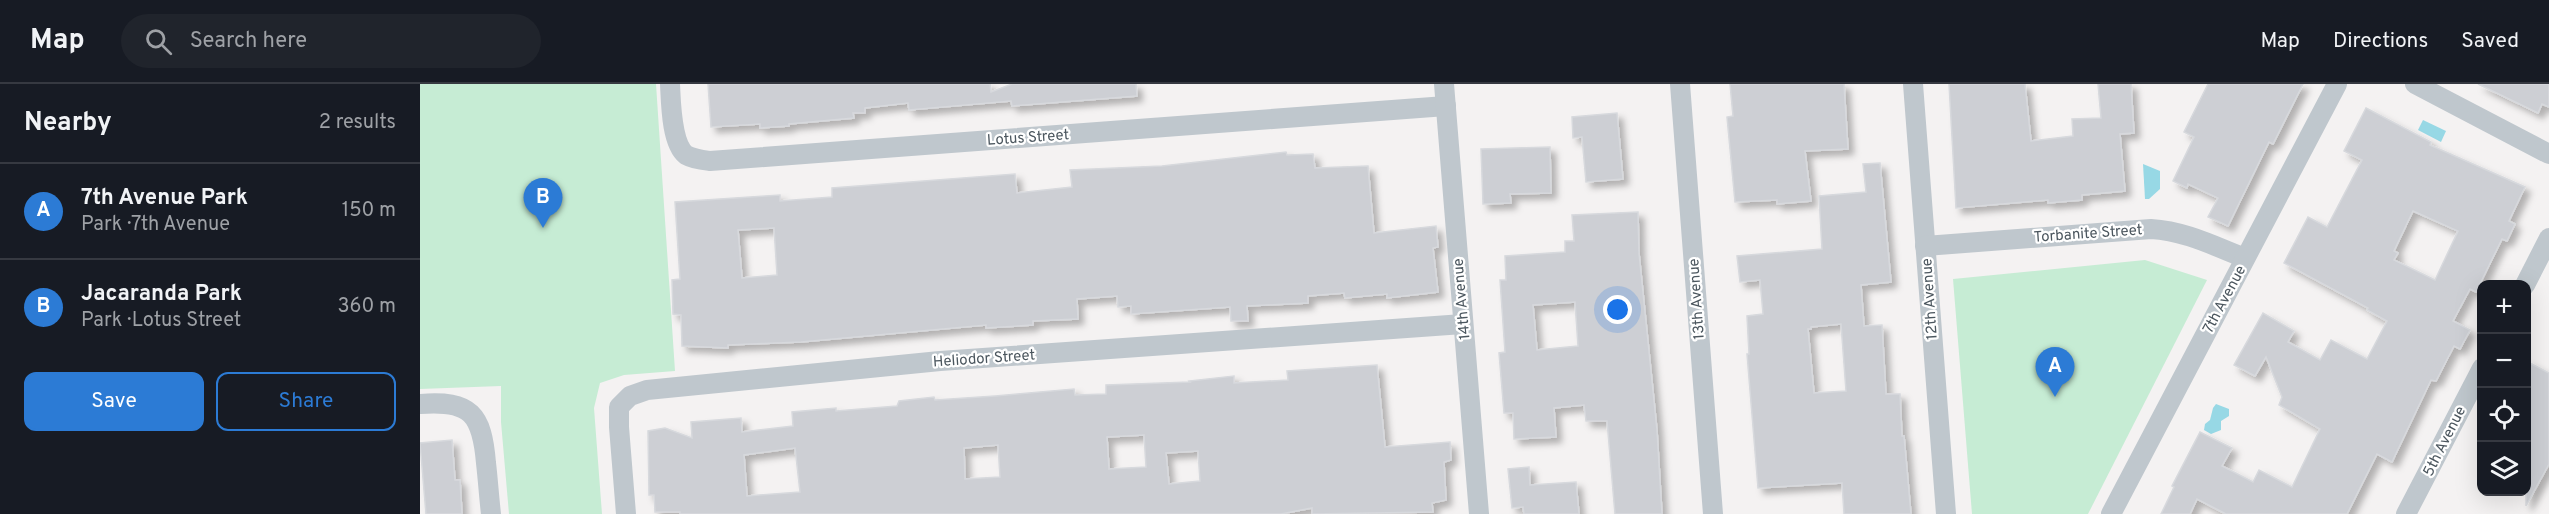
<!DOCTYPE html>
<html lang="en">
<head>
<meta charset="utf-8">
<style>
  :root { --surface:#171b24; --page:#20242c; --text:#f1f3f6; --muted:#9ea1a6; --line:#363941; --accent:#2c7bd5 }
  body { margin:0; font-family:Overpass,sans-serif; background:var(--page); color:var(--text) }
  .controls { position:absolute; right:18px; bottom:18px; display:grid; overflow:hidden; border-radius:12px; box-shadow:0 6px 24px #0002 }
  .controls button { width:54px; height:54px; display:grid; place-items:center; padding:0; border:0; border-bottom:2px solid var(--line); background:var(--surface); color:var(--text); font:30px sans-serif }
  .you { position:absolute; left:1198px; top:226px; width:21px; height:21px; margin:-15px; border:4px solid #fff; border-radius:50%; background:#1a73e8; box-shadow:0 0 0 9px #1a73e833 }
  .badge { display:grid; place-items:center; width:39px; height:39px; border-radius:50%; background:var(--accent); color:#fff; font-size:20px; font-weight:700 }
  .pin { position:absolute; translate:-50% -50px; filter:drop-shadow(0 2px 3px #0008) }
  .pin::after { content:''; position:absolute; top:32px; width:21px; height:18px; background:inherit; clip-path:polygon(0 0,100% 0,50% 100%) }
  .list { margin:0; padding:0; list-style:none }
  h2 { display:flex; justify-content:space-between; align-items:center; height:78px; margin:0; padding:0 24px; font-size:26px }
  h2 small { font-size:20px; font-weight:400; color:var(--muted) }
  .list li { display:grid; grid-template-columns:39px 1fr auto; gap:18px; align-items:center; box-sizing:border-box; height:96px; padding:0 24px; border-top:2px solid var(--line) }
  .list b { display:block; font-size:22px; white-space:nowrap }
  .list p { margin:0; font-size:20px; white-space:nowrap; color:var(--muted) }
  .list em { font-size:20px; font-style:normal; color:var(--muted) }
  .actions { display:flex; gap:12px; padding:18px 24px }
  .actions a { flex:1; padding:14px 0; border:2px solid var(--accent); border-radius:12px; text-align:center; font-size:21px; color:var(--accent) }
  .actions .main { background:var(--accent); color:#fff }
  .icon { flex:none; width:33px; height:33px; fill:none; stroke:currentColor; stroke-width:2; stroke-linecap:round; stroke-linejoin:round }
  .map { position:relative; flex:none; width:2129px; height:430px; overflow:hidden }
  header { display:flex; align-items:center; gap:36px; box-sizing:border-box; height:84px; padding:0 30px; background:var(--surface); border-bottom:2px solid var(--line) }
  header strong { font-size:28px }
  nav { display:flex; gap:33px; margin-inline-start:auto; font-size:21px }
  .search { width:420px; height:54px; background:var(--page); display:flex; align-items:center; gap:15px; box-sizing:border-box; padding:0 21px; border-radius:33px; color:var(--muted); font-size:22px }
  main { display:flex }
  aside { flex:1; background:var(--surface) }
  .map>svg:first-child { display:block }
  .green { fill:#c6ecd4 }
  .water { fill:#97d8e5 }
  .building { fill:#cdcfd4; stroke:#d7d9dd; stroke-width:1.5; fill-rule:evenodd; filter:url(#shadow) }
  .lines { fill:none; stroke-linecap:round; stroke-linejoin:round }
  .minor { stroke:#bfc7cd; stroke-width:20 }
  .labels { text-anchor:middle; stroke-width:4.5; stroke-linejoin:round; paint-order:stroke }
  .street-label { font-size:15px; fill:#4b565e; stroke:#fff }
</style>
</head>
<body>
<header>
<strong>Map</strong>
<div class="search"><svg class="icon" aria-label="search" viewBox="0 0 24 24"><circle cx="10" cy="10" r="6"/><path d="M15 15l6 6"/></svg>Search here</div>
<nav><a>Map</a><a>Directions</a><a>Saved</a></nav>
</header>
<main>
<aside>
<h2>Nearby<small>2 results</small></h2>
<ul class="list">
<li><span class="badge">A</span><div><b>7th Avenue Park</b><p>Park · 7th Avenue</p></div><em>150 m</em></li>
<li><span class="badge">B</span><div><b>Jacaranda Park</b><p>Park · Lotus Street</p></div><em>360 m</em></li>
</ul>
<div class="actions"><a class="main">Save</a><a>Share</a></div>
</aside>
<div class="map">
<svg width="2129" height="430" viewBox="0 0 2129 430">
  <defs>
    <filter id="shadow"><feDropShadow dx="5.5" dy="5.5" stdDeviation="3" flood-color="#0004"/></filter>
  </defs>
  <rect width="100%" height="100%" fill="#f4f2f2"/>
  <g class="green">
    <polygon points="0,0 236,0 255,287 204,291 180,299 174,324 182,430 89,430 81,338 81,302 0,305"/>
    <polygon points="1725,176 1787,196 1668,430 1552,430 1533,195"/>
  </g>
  <g class="water">
    <polygon points="2003,36 2026,47 2021,58 1998,46"/>
    <polygon points="1723,80 1740,87 1740,105 1729,115 1725,115"/>
    <polygon points="1796,320 1809,325 1809,332 1801,337 1801,346 1791,350 1784,346 1785,340 1790,336 1793,324"/>
  </g>
  <g class="building">
    <polygon points="288,0 570,0 571,8 592,0 716,0 717,12 592,22 591,17 489,26 488,19 445,24 445,29 433,29 434,34 369,40 369,42 340,44 340,40 291,43"/>
    <polygon points="1310,0 1424,0 1428,65 1385,67 1391,117 1357,120 1357,116 1315,118 1307,33 1313,32"/>
    <polygon points="1529,0 1605,0 1611,57 1653,52 1652,35 1681,34 1678,0 1711,0 1714,49 1700,50 1705,107 1662,111 1662,116 1628,119 1628,116 1536,124"/>
    <polygon points="1788,0 1883,0 1853,60 1849,58 1808,142 1788,133 1798,114 1768,100 1767,104 1753,97 1774,53 1764,48"/>
    <polygon points="2058,0 2129,0 2129,23 2122,20 2118,29"/>
    <path d="M1946 24 2011 58 2010 61 2105 103 2089 137 2095 140 2087 157 2082 155 2056 208 2050 205 2033 237 2050 246 2040 265 2034 262 2016 297 2011 296 1972 378 1957 370 1927 430H1806L1777 415 1770 430H1741L1754 403 1752 402 1780 348 1812 364 1802 382 1833 398 1839 386 1872 403 1900 345 1859 321 1862 313 1846 273 1835 292 1814 281 1843 229 1874 247 1868 258 1900 276 1911 256 1947 275 1967 237 1947 226 1948 224 1864 179 1888 133 1907 143 1942 76 1924 67ZM1993 127 2038 147 2015 196 1974 176 1978 169 1974 167Z"/>
    <polygon points="1197,29 1203,95 1166,98 1162,53 1153,54 1152,33"/>
    <polygon points="1130,63 1131,109 1090,110 1091,119 1063,120 1061,65"/>
    <path d="M866 68 867 71 893 70 895 84 948 82 954 149 1016 142 1018 163 1013 164 1018 208 967 214V210L925 214 924 209 888 212V219L827 222 828 237H811L810 223 711 230V222L698 223 697 212 657 215 658 235 613 237V241L566 244V241L381 258 308 261V264L262 262 261 231 253 230 252 196 260 195 255 118 360 111V117L412 113V104L595 90 597 109 652 103 650 86 742 82ZM354 144 357 191 322 194 318 146Z"/>
    <path d="M1460 79 1471 198 1441 201 1444 242 1462 241 1466 310H1480L1482 352H1484L1491 430H1424L1422 399 1338 404 1327 270H1329L1327 232 1343 230 1340 196 1320 198 1317 172 1402 165 1399 112 1446 108 1443 80ZM1421 240 1426 307 1394 309 1388 245H1391V243Z"/>
    <path d="M1218 128 1219 169 1237 346 1242 430H1195L1187 337H1166L1164 321 1134 324 1136 353 1094 355 1093 329H1084L1079 269 1085 268 1080 196H1086L1085 172 1145 168V157H1154L1152 131ZM1155 218 1158 262 1117 266 1113 221Z"/>
    <polygon points="2106,277 2129,289 2129,380 2106,422"/>
    <path d="M957 281 965 363 1030 358 1031 376 1024 378 1026 416 1012 419 1013 428 892 430V424L861 430H260V428H235L234 411H229L228 347 245 344 272 354 271 338 321 334 322 348 373 342 372 328 416 324V327L477 322 479 317 514 313 515 316 575 312 654 305 655 311 686 310V301L770 298 769 297 814 292V299L868 296 867 287ZM724 351 726 383 689 385 687 353ZM578 361 580 393 545 395 544 364ZM375 364 380 408 327 412 324 371ZM778 367 780 397 749 400 746 369Z"/>
    <polygon points="32,356 35,396 40,396 42,430 6,430 0,359"/>
    <polygon points="1109,383 1110,401 1156,398 1159,430 1104,430 1103,423 1092,424 1088,385"/>
  </g>
  <g class="lines">
    <g class="minor">
      <path d="M250 0C251 18 251 59 266 71 273 75 282 76 290 77L1026 22"/>
      <polyline points="1024,0 1059,430"/>
      <polyline points="1260,0 1293,430"/>
      <polyline points="1493,0 1526,430"/>
      <polyline points="1995,0 2129,70"/>
      <path d="M1505 162 1731 145C1765 147 1794 162 1825 174"/>
      <polyline points="2105,201 2129,154"/>
      <path d="M0 320C51 316 62 330 66 379 68 396 69 413 71 430"/>
      <polyline points="206,430 199,343 199,323 210,312 227,306 520,277 1043,240"/>
      <polyline points="1691,430 1917,0"/>
      <polyline points="1986,430 2062,284"/>
    </g>
  </g>
  <g class="labels">
    <g class="street-label">
      <text transform="translate(608 53) rotate(-4)" y="5">Lotus Street</text>
      <text transform="translate(1668 149) rotate(-4)" y="5">Torbanite Street</text>
      <text transform="translate(1041 215) rotate(-95)" y="5">14th Avenue</text>
      <text transform="translate(1276 215) rotate(-94)" y="5">13th Avenue</text>
      <text transform="translate(1509 215) rotate(-94)" y="5">12th Avenue</text>
      <text transform="translate(1804 215) rotate(-62)" y="5">7th Avenue</text>
      <text transform="translate(564 274) rotate(-4)" y="5">Heliodor Street</text>
      <text transform="translate(2024 357) rotate(-63)" y="5">5th Avenue</text>
    </g>
  </g>
</svg>
<div class="controls">
<button>+</button>
<button>−</button>
<button><svg class="icon" aria-label="locate" viewBox="0 0 24 24"><circle cx="12" cy="12" r="6"/><path d="M12 2v4M12 18v4M2 12h4M18 12h4"/></svg></button>
<button><svg class="icon" aria-label="layers" viewBox="0 0 24 24"><path d="M12 4l9 5-9 5-9-5zM3 14l9 5 9-5"/></svg></button>
</div>
<div class="you"></div>
<div class="pin badge" style="left:1635px;top:313px">A</div>
<div class="pin badge" style="left:123px;top:144px">B</div>
</div>
</main>
</body>
</html>
